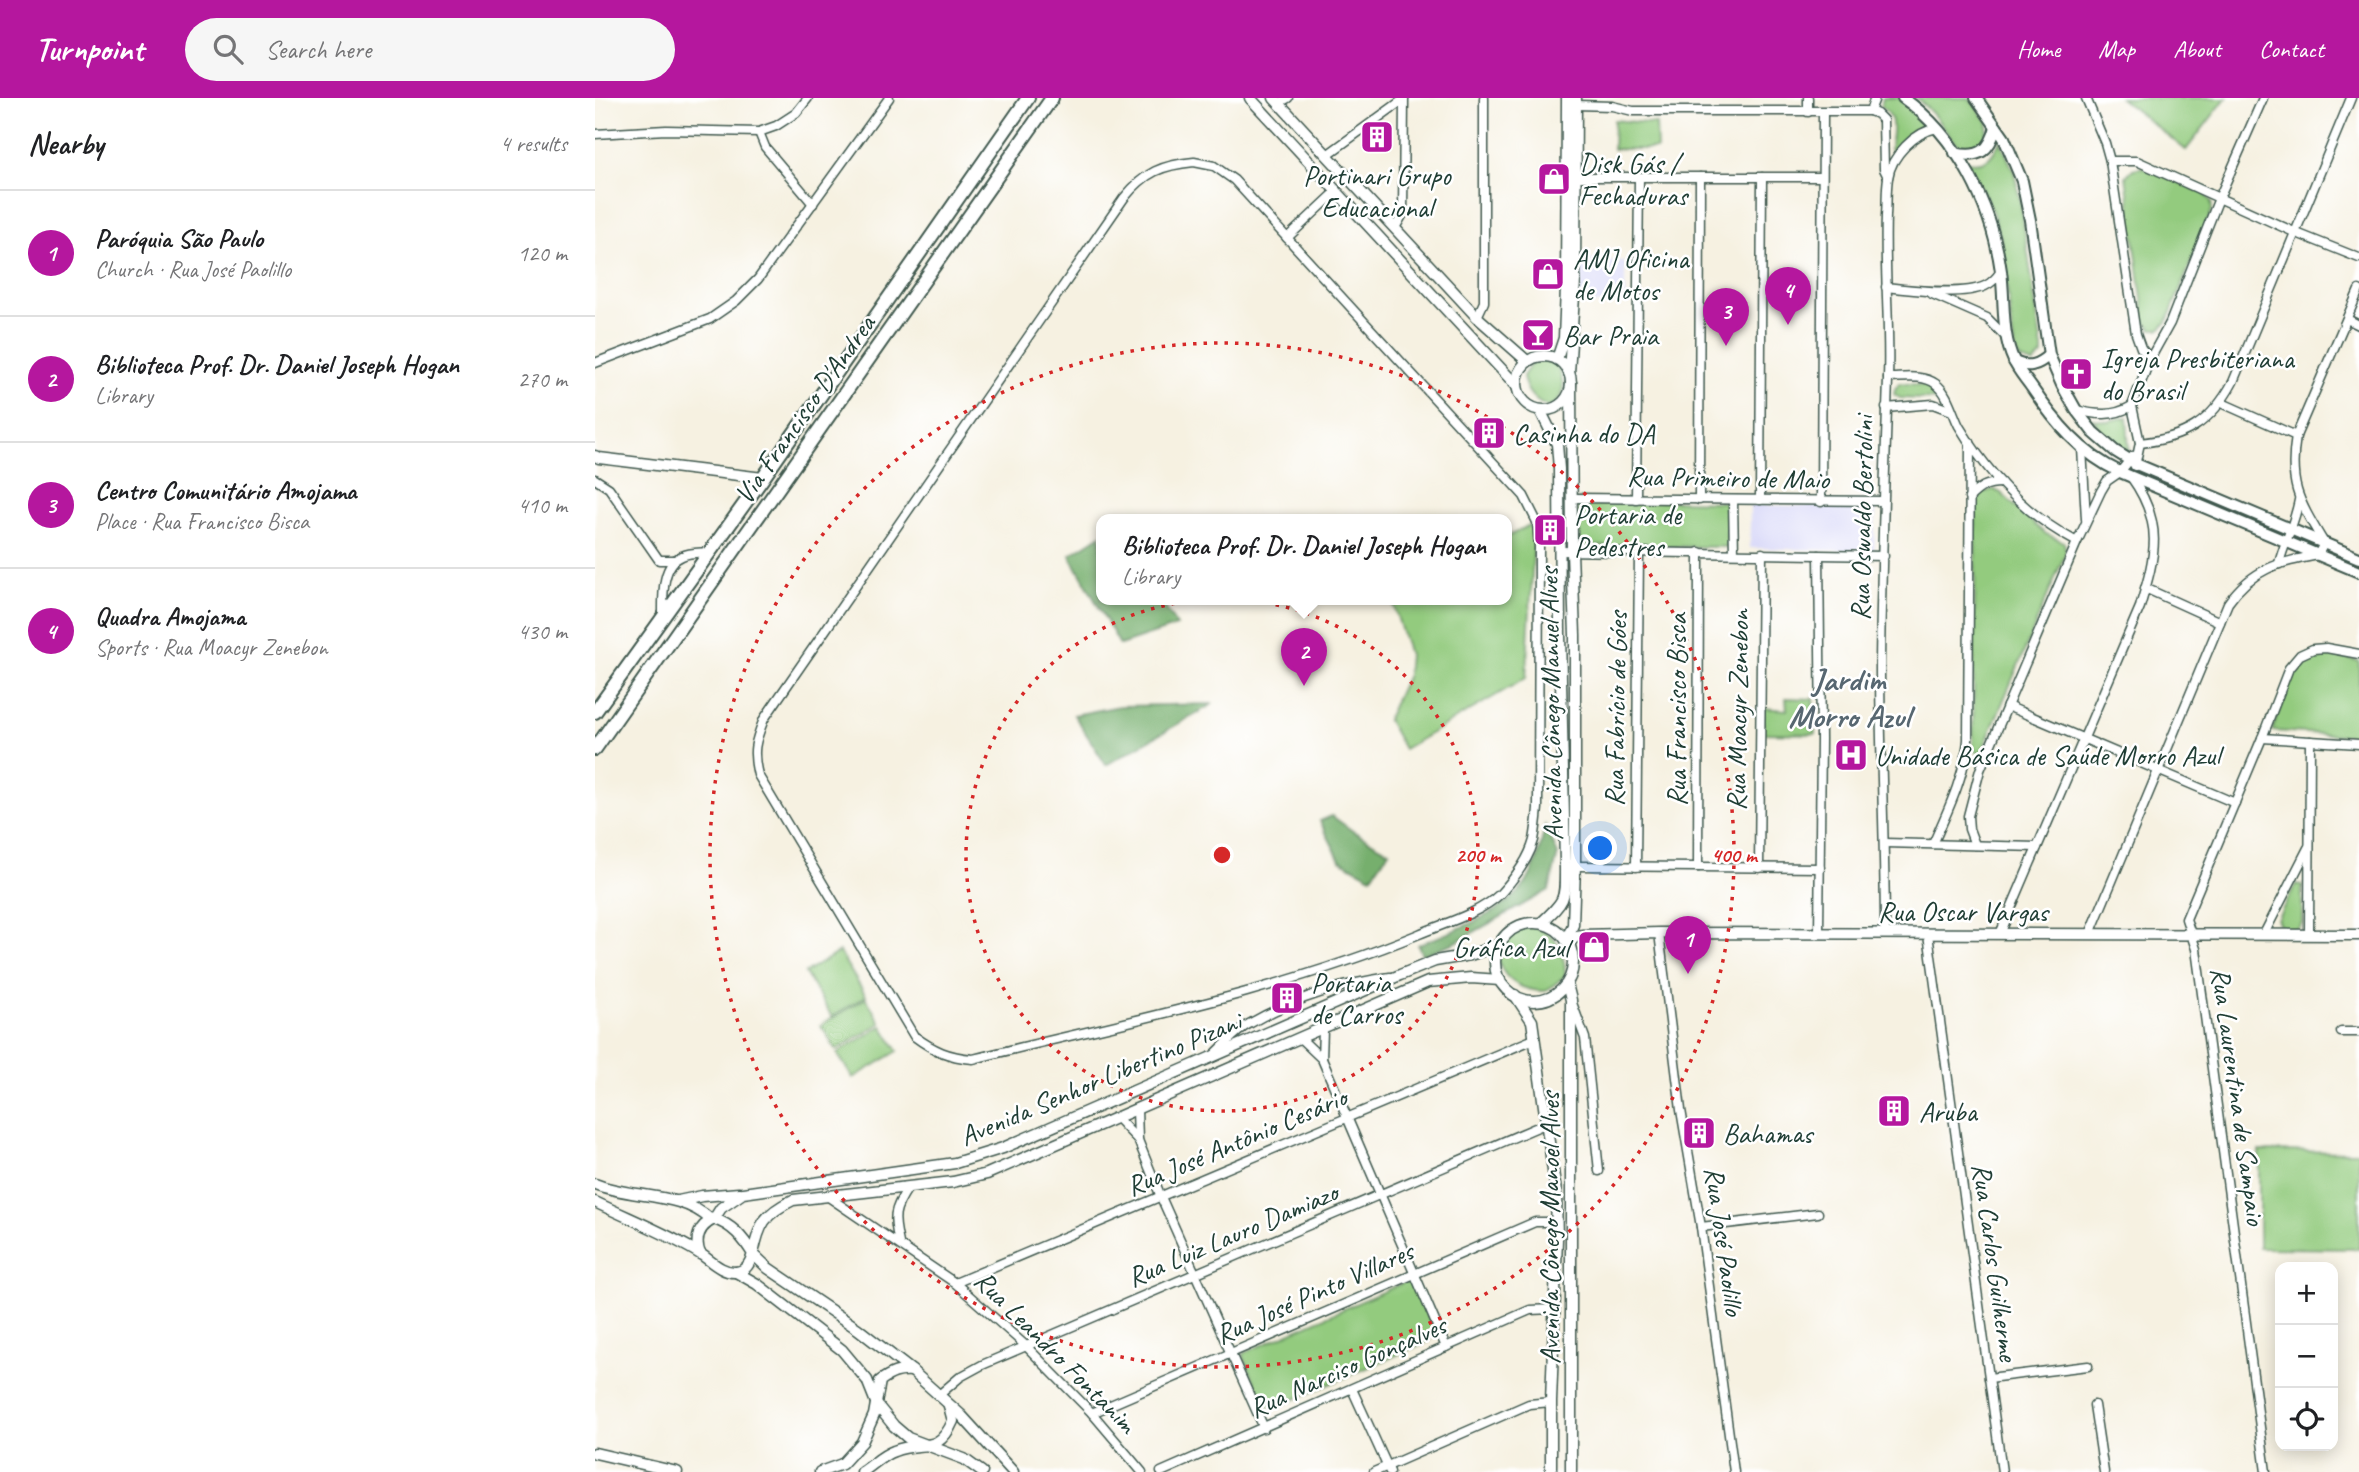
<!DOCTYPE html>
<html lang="en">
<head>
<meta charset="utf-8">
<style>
  :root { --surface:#fff; --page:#f6f6f6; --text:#202124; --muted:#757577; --line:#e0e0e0; --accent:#b5179e }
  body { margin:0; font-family:Caveat,sans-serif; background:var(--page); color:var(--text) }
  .controls { position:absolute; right:21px; bottom:21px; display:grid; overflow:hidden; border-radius:14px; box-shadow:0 4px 18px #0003 }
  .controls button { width:63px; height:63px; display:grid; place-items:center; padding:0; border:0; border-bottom:2px solid var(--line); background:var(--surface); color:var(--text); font:35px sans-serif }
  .you { position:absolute; left:1006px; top:751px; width:24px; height:24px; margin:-18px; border:5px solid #fff; border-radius:50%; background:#1a73e8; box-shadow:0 0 0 10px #1a73e833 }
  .badge { display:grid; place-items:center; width:46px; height:46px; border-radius:50%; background:var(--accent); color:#fff; font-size:23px; font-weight:700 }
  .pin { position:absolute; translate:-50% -58px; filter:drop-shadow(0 2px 4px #0008) }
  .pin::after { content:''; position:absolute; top:37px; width:24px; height:21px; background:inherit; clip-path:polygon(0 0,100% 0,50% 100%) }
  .popup { position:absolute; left:501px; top:416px; width:416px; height:91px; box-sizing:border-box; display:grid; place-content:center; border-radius:14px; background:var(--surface); filter:drop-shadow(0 2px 5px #0005); font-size:23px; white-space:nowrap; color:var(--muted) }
  .popup b { font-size:26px; color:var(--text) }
  .popup::after { content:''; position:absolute; left:50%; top:100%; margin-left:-14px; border:14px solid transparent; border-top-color:var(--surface) }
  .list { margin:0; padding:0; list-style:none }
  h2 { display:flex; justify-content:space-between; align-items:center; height:91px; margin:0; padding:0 28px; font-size:30px }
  h2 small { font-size:23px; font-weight:400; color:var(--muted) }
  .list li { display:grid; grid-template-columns:46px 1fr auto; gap:21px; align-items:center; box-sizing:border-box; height:126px; padding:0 28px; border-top:2px solid var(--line) }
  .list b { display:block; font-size:26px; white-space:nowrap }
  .list p { margin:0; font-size:23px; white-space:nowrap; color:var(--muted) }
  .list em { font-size:23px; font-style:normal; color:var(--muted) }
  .icon { flex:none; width:38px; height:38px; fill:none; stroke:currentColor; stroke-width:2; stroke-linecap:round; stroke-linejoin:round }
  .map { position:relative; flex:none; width:1764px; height:1374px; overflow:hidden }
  header { display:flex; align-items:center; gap:42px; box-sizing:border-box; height:98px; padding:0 35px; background:var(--accent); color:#fff }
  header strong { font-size:33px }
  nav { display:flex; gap:38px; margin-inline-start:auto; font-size:24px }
  .search { width:490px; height:63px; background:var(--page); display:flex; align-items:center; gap:18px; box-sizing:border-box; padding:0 24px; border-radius:38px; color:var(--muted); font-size:26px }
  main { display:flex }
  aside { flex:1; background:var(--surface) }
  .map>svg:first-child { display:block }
  .built { fill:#d7d7f8 }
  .green { fill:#93cb7e; stroke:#598459; stroke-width:2 }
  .forest { fill:#76af6d; stroke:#4a7650; stroke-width:2 }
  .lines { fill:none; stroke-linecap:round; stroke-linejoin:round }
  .minor-tunnel { stroke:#cbcdbe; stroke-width:8; stroke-dasharray:8 4; stroke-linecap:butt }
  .minor-casing { stroke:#3f584e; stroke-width:11 }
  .tertiary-casing { stroke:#3f584e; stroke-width:13 }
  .secondary-casing { stroke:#3f584e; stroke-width:14 }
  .trunk-casing { stroke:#3f584e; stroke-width:16 }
  .minor { stroke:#fff; stroke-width:8 }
  .tertiary { stroke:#fff; stroke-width:10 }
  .secondary { stroke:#fff; stroke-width:10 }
  .trunk { stroke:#fff; stroke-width:12 }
  .ring { fill:none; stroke:#d62828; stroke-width:3.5; stroke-dasharray:3.5 7 }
  .labels { text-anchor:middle; stroke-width:5; stroke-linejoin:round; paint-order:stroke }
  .poi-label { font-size:28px; fill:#1f3d34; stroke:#fff; text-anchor:start }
  .street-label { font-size:28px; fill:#1f3d34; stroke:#fff }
  .quarter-label { font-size:32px; font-weight:bold; fill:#576771; stroke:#fff }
  .centre { fill:#d62828; stroke:#fff; stroke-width:3.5 }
  .ring-label { font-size:21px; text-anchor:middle; font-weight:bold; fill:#d62828; stroke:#fff; stroke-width:5; stroke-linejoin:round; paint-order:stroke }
</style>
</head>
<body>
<header>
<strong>Turnpoint</strong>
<div class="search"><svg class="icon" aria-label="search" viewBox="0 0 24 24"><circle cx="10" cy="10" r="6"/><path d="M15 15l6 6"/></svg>Search here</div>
<nav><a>Home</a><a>Map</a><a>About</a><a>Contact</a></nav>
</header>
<main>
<aside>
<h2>Nearby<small>4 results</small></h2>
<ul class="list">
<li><span class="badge">1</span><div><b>Paróquia São Paulo</b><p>Church · Rua José Paolillo</p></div><em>120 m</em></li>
<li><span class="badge">2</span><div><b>Biblioteca Prof. Dr. Daniel Joseph Hogan</b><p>Library</p></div><em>270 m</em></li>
<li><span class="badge">3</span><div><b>Centro Comunitário Amojama</b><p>Place · Rua Francisco Bisca</p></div><em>410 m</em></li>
<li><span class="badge">4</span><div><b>Quadra Amojama</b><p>Sports · Rua Moacyr Zenebon</p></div><em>430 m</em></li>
</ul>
</aside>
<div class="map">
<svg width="1764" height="1374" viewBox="0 0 1764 1374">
  <rect width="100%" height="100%" fill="#fff"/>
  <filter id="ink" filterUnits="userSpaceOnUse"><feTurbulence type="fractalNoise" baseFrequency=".0143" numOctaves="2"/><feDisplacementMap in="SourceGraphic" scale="14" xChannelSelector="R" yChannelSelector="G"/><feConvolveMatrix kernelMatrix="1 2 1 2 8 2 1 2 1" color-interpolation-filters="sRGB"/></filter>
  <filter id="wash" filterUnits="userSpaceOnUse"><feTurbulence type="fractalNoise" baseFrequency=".00686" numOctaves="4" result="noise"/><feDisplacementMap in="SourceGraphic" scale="28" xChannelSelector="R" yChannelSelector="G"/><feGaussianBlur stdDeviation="1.57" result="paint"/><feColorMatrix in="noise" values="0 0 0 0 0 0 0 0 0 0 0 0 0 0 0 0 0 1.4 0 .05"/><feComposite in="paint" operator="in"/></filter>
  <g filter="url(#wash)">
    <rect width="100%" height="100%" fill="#f6f1e1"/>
    <g class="built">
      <polygon points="985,162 1030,163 1030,206 985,205"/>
      <polygon points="1155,407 1281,410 1279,453 1155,450"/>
    </g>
    <g class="green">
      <path d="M1288 0H1305L1333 25C1318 32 1309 40 1299 53L1295 51C1297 34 1302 18 1286 8Z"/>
      <path d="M1321 0H1374L1393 24 1391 40C1369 67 1355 37 1341 20 1335 12 1328 6 1321 0Z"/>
      <polygon points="1525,0 1631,0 1591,52"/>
      <polygon points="1019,22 1061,26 1062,51 1018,51"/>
      <path d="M1405 42 1419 74 1425 102 1447 251V257L1438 266 1425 262 1419 248 1406 141 1395 107 1371 64C1392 67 1397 60 1405 42Z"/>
      <polygon points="1548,69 1609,95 1616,103 1617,112 1572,224 1565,231 1557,231 1550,224 1531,78 1538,71"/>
      <path d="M948 262 961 267C970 284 973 300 954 309 940 305 930 293 928 278L938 263Z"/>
      <polygon points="1304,285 1336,288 1347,302 1305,300 1299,296 1300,291"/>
      <polygon points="1532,319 1534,354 1511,337 1497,321 1513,323"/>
      <polygon points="1398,391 1406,395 1449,435 1469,444 1471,454 1386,656 1378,652 1381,403 1387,395"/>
      <polygon points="983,401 1131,404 1132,449 985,448"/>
      <polygon points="940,424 931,580 809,651 792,621 812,577 814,557 798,505 802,502 912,502 912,439"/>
      <polygon points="1733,556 1764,563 1764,638 1677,633 1699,573 1710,562"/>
      <polygon points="1191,600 1218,601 1220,636 1168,635 1168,610 1192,612"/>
      <polygon points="1701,786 1707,787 1707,825 1702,831 1687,832 1682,821"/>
      <path d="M933 828C959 831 971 853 970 878L951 893C904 895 882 844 933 828Z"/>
      <polygon points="244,854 271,898 237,919 210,875"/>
      <polygon points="271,900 286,925 241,952 226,927"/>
      <polygon points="287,928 303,953 258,980 242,955"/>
      <polygon points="1664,1053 1764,1054 1764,1151 1664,1150"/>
      <polygon points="814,1182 818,1183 820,1187 839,1232 839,1237 834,1243 684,1308 674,1308 668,1303 648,1257 651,1254"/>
    </g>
    <g class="forest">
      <polygon points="506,437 506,502 565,502 582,528 525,547 475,457"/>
      <polygon points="618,606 511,667 479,617 525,608"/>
      <polygon points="737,718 759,734 794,753 776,779 745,762 725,723"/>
      <path d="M950 728 963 756 954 792 861 844 827 857 823 847C855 834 911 815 931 785 942 768 946 747 950 728Z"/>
    </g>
  </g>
  <g filter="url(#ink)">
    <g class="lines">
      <polyline class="minor-tunnel" points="700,892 703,902"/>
      <defs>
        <g id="minor">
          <polyline points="1491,0 1510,45 1515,63 1541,236 1546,250 1555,261"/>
          <polyline points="684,5 693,0"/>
          <polyline points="981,7 1017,8 1038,13 1275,13 1282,16 1288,22 1289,71 1293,79"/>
          <polyline points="1275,13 1280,0"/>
          <polyline points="1213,14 1213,0"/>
          <polyline points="164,34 170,49 218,106"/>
          <polyline points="0,36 71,32 164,34 181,28 201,15 213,0"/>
          <polyline points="732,57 809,1"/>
          <polyline points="1515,63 1542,63 1699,134 1764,160"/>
          <path d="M599 64 619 68 639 82 929 398 942 424 944 449 943 710C942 721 941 732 939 742 934 761 918 782 905 796 884 816 850 825 824 836 681 895 528 924 378 961 354 959 339 953 319 938L163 677C157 653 160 644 169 621L529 100C550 74 567 67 599 64Z"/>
          <polyline points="975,79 1227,79"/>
          <polyline points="800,130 808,116 809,0"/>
          <polyline points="692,140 742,93"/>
          <path d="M1291 189C1316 192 1367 198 1390 188 1397 185 1402 179 1406 173"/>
          <polyline points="1335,195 1392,220 1411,239"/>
          <polyline points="882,219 889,204 889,0"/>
          <polyline points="1752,221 1764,227"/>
          <polyline points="0,265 115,221 141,203 163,181 294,0"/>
          <path d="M1293 280C1308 280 1328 276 1341 286 1353 295 1357 314 1364 328 1393 376 1432 418 1482 444"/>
          <polyline points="1627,305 1701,338"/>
          <polyline points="1291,310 1338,306 1357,313"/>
          <path d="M1481 312C1501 317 1518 319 1537 308"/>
          <path d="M1545 345C1590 340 1616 325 1638 284L1756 0"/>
          <polyline points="1487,350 1491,421"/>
          <polyline points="1540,368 1545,345 1537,308 1555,261 1575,225 1624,100 1668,0"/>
          <polyline points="0,381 14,390 64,462 79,462"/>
          <polyline points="977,400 1288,403"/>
          <path d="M1374 400C1385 389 1391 385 1406 385"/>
          <polyline points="1041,401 1044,79"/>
          <polyline points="1104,402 1105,79"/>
          <polyline points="1138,402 1139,455"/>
          <polyline points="1165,402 1167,79"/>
          <polyline points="1226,404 1228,14"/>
          <polyline points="965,453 1289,458"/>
          <polyline points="1224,457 1226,641 1224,835"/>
          <path d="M1684 465C1690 443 1700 424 1704 402"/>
          <polyline points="1550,490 1625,524"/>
          <path d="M68 518C68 500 66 466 87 458 95 454 106 455 114 454"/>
          <polyline points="1412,608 1640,705"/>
          <polyline points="1667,640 1764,646"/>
          <polyline points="1290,745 1442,749"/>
          <path d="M1338 746C1353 712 1369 680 1373 642L1375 344"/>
          <polyline points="1380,747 1374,731 1373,718 1385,672 1482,444 1506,393 1512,383 1525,374 1538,358"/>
          <polyline points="980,768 1225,770"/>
          <polyline points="1041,769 1044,454"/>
          <polyline points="1103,769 1104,454"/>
          <polyline points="1164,770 1167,455"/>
          <polyline points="1064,835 1086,1012 1106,1129 1139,1374"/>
          <path d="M1290 836C1290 746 1285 656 1285 566 1286 471 1290 376 1293 281 1295 227 1289 172 1291 117 1292 105 1291 92 1293 80 1296 58 1320 34 1342 30"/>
          <polyline points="1333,836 1407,1374"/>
          <path d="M1405 836 1545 509C1560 458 1570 426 1536 379"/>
          <path d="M1495 836 1633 505C1658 470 1683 465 1723 457L1729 445C1704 403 1693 387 1701 338L1764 192"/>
          <polyline points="1669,836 1713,750"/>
          <polyline points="1714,837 1715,643"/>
          <polyline points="682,886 685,897"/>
          <polyline points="977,905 990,940 1004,1073"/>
          <polyline points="1746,934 1764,934"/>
          <polyline points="705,940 727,961 851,1249"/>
          <path d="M621 955C631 946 642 932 654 926 697 901 746 886 795 879"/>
          <polyline points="727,961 728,931"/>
          <polyline points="542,1011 543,1042 566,1099 669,1330"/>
          <polyline points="522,1020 543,1042"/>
          <polyline points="235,1100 360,1185 431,1248 497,1315 547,1374"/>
          <polyline points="1106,1129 1223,1115"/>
          <path d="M304 1145C298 1119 298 1112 313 1090"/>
          <polyline points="360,1185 939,941"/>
          <polyline points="1394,1280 1493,1268"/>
          <polyline points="757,1291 795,1374"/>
          <polyline points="344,1297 365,1279 387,1267 952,1025"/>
          <polyline points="1499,1307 1509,1374"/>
          <polyline points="497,1315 940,1124 961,1124"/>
          <polyline points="566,1374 935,1212 958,1211"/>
          <polyline points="779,1374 934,1306 956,1304"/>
          <polyline points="1671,1374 1601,851 1591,821 1667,640 1694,570 1705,557 1718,551 1731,550 1764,556"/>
        </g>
        <g id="tertiary">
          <polyline points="655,0 921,287"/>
          <polyline points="679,0 882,219 932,263"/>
          <circle cx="949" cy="285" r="27"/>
          <polyline points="962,261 969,240 971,190 972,0"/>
          <polyline points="974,275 980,183 981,0"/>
          <path d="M945 312 962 346 964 371 965 536 970 766C970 801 972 801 946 825"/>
          <polyline points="0,358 4,360 168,380"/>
          <circle cx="939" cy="864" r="39"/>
          <polyline points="971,842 978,827 980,768 980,537 977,454 976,285"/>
          <polyline points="973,845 982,838 988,837 1064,835 1764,837"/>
          <polyline points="972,886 976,902 976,1374"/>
          <polyline points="920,897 937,923 961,1094 962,1141 956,1304 956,1374"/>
          <path d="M0 1086C36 1101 86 1093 116 1122"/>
          <polyline points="83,1103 107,1098 144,1095"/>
          <path d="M0 1104C35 1121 74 1136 107 1157 117 1164 128 1175 141 1174 151 1173 155 1165 158 1156 148 1140 138 1127 119 1121 104 1128 99 1140 105 1156"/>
          <polyline points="119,1121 126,1110 148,1095 360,1065 408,1050 805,877 840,863 875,857 904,847"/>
          <polyline points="141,1174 162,1186 247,1252 272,1282 282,1307 299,1328 313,1340 369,1361 387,1374"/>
          <polyline points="0,1355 82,1374"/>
          <path d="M225 1374 247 1366 267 1344 279 1317 285 1283C296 1275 303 1272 317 1273"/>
          <path d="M267 1374C278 1367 287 1357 299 1353 326 1342 343 1358 358 1323L354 1308"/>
          <path d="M418 1374 366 1317 317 1273 263 1231 173 1170 158 1156C164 1126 169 1116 198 1102L358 1084 392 1076 833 884 876 880 905 882"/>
        </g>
        <g id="secondary">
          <path d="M1308 0C1363 38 1397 109 1406 173 1410 203 1406 236 1419 263 1423 273 1431 281 1437 290 1460 324 1486 356 1525 374L1764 474"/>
          <polyline points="1381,0 1409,40 1427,83 1435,122 1454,257 1467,287 1481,312 1498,334 1520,353 1541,366 1764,460"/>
          <path d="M1360 55C1385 61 1395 52 1401 29"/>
          <path d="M1419 264C1433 270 1442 268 1454 257"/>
        </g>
        <g id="trunk">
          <polyline points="0,614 168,380 433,0"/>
          <polyline points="0,651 457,0"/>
        </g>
      </defs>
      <use href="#minor" class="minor-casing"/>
      <use href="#tertiary" class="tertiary-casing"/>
      <use href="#secondary" class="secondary-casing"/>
      <use href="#trunk" class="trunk-casing"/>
      <use href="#minor" class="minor"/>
      <use href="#tertiary" class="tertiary"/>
      <use href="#secondary" class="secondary"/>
      <use href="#trunk" class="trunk"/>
    </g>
  </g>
  <g class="ring">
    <circle cx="627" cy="757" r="256"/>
    <circle cx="627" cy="757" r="512"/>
  </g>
  <defs>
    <symbol id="building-square" viewBox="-11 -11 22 22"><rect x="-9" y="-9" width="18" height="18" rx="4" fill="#b5179e" stroke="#fff"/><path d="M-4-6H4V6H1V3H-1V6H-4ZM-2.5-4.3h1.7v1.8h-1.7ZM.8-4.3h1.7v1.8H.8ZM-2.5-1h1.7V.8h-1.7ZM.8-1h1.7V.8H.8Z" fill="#fff"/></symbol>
    <symbol id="shop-square" viewBox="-11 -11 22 22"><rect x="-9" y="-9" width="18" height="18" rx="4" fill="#b5179e" stroke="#fff"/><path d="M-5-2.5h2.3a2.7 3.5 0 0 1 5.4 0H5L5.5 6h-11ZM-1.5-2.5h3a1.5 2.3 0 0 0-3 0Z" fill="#fff"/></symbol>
    <symbol id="bar-square" viewBox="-11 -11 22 22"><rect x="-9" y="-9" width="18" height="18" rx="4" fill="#b5179e" stroke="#fff"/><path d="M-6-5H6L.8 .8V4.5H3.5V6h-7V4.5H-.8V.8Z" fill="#fff"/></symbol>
    <symbol id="church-square" viewBox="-11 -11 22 22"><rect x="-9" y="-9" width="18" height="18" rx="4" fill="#b5179e" stroke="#fff"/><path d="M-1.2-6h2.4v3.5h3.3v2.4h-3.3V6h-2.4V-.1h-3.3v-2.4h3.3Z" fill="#fff"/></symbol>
    <symbol id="hospital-square" viewBox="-11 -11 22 22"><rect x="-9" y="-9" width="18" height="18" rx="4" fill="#b5179e" stroke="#fff"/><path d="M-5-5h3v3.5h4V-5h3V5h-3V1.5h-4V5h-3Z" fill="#fff"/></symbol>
  </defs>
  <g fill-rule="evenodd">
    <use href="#building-square" x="763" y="20" width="38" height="38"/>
    <use href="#shop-square" x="940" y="62" width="38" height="38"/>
    <use href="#shop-square" x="934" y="157" width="38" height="38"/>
    <use href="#bar-square" x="924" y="218" width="38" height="38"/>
    <use href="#church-square" x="1462" y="257" width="38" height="38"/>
    <use href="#building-square" x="875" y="316" width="38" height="38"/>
    <use href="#building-square" x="936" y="413" width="38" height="38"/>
    <use href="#hospital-square" x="1237" y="638" width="38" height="38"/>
    <use href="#shop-square" x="980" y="830" width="38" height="38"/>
    <use href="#building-square" x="673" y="881" width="38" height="38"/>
    <use href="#building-square" x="1280" y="994" width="38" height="38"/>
    <use href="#building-square" x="1085" y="1016" width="38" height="38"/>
  </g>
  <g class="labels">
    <g class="poi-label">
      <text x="984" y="75">Disk Gás /<tspan x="984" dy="32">Fechaduras</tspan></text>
      <text x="782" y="87" text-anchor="middle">Portinari Grupo<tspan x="782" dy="32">Educacional</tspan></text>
      <text x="978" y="170">AMJ Oficina<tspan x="978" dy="32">de Motos</tspan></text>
      <text x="968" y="247">Bar Praia</text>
      <text x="1506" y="270">Igreja Presbiteriana<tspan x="1506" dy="32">do Brasil</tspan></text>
      <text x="918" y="345">Casinha do DA</text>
      <text x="979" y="426">Portaria de<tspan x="979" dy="32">Pedestres</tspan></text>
      <text x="1280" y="667">Unidade Básica de Saúde Morro Azul</text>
      <text x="974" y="859" text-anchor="end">Gráfica Azul</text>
      <text x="716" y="894">Portaria<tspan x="716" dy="32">de Carros</tspan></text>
      <text x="1324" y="1023">Aruba</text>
      <text x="1128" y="1045">Bahamas</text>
    </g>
    <g class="street-label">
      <text transform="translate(209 311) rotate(-55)" y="10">Via Francisco D'Andrea</text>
      <text transform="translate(1133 379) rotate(1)" y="10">Rua Primeiro de Maio</text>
      <text transform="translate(1266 420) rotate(-89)" y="10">Rua Oswaldo Bertolini</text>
      <text transform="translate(955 606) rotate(-91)" y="10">Avenida Cônego Manuel Alves</text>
      <text transform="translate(1020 611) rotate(-89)" y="10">Rua Fabrício de Góes</text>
      <text transform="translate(1081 612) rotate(-90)" y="10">Rua Francisco Bisca</text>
      <text transform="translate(1142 612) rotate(-89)" y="10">Rua Moacyr Zenebon</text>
      <text x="1368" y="823">Rua Oscar Vargas</text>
      <text transform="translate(505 980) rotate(-23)" y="10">Avenida Senhor Libertino Pizani</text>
      <text transform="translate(1644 998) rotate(82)" y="10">Rua Laurentina de Sampaio</text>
      <text transform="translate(641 1043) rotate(-23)" y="10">Rua José Antônio Cesário</text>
      <text transform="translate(954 1130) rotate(-90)" y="10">Avenida Cônego Manoel Alves</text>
      <text transform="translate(637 1136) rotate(-23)" y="10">Rua Luiz Lauro Damiazo</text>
      <text transform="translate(1130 1143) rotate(82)" y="10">Rua José Paolillo</text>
      <text transform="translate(1401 1164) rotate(82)" y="10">Rua Carlos Guilherme</text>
      <text transform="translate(719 1194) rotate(-24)" y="10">Rua José Pinto Villares</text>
      <text transform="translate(461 1253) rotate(45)" y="10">Rua Leandro Fontanim</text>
      <text transform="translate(752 1268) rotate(-24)" y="10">Rua Narciso Gonçalves</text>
    </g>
    <g class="quarter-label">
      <text x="1254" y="592">Jardim<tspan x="1254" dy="37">Morro Azul</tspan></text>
    </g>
  </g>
  <circle cx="627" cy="757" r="10" class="centre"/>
  <g class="ring-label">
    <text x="883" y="764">200 m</text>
    <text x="1139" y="764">400 m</text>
  </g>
</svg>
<div class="controls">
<button>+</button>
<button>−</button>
<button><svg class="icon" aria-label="locate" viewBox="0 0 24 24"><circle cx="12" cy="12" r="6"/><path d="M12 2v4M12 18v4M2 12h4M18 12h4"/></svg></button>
</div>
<div class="you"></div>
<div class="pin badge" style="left:1093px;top:876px">1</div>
<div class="pin badge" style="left:709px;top:588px">2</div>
<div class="popup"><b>Biblioteca Prof. Dr. Daniel Joseph Hogan</b>Library</div>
<div class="pin badge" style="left:1131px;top:248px">3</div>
<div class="pin badge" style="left:1193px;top:227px">4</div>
</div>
</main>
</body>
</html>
